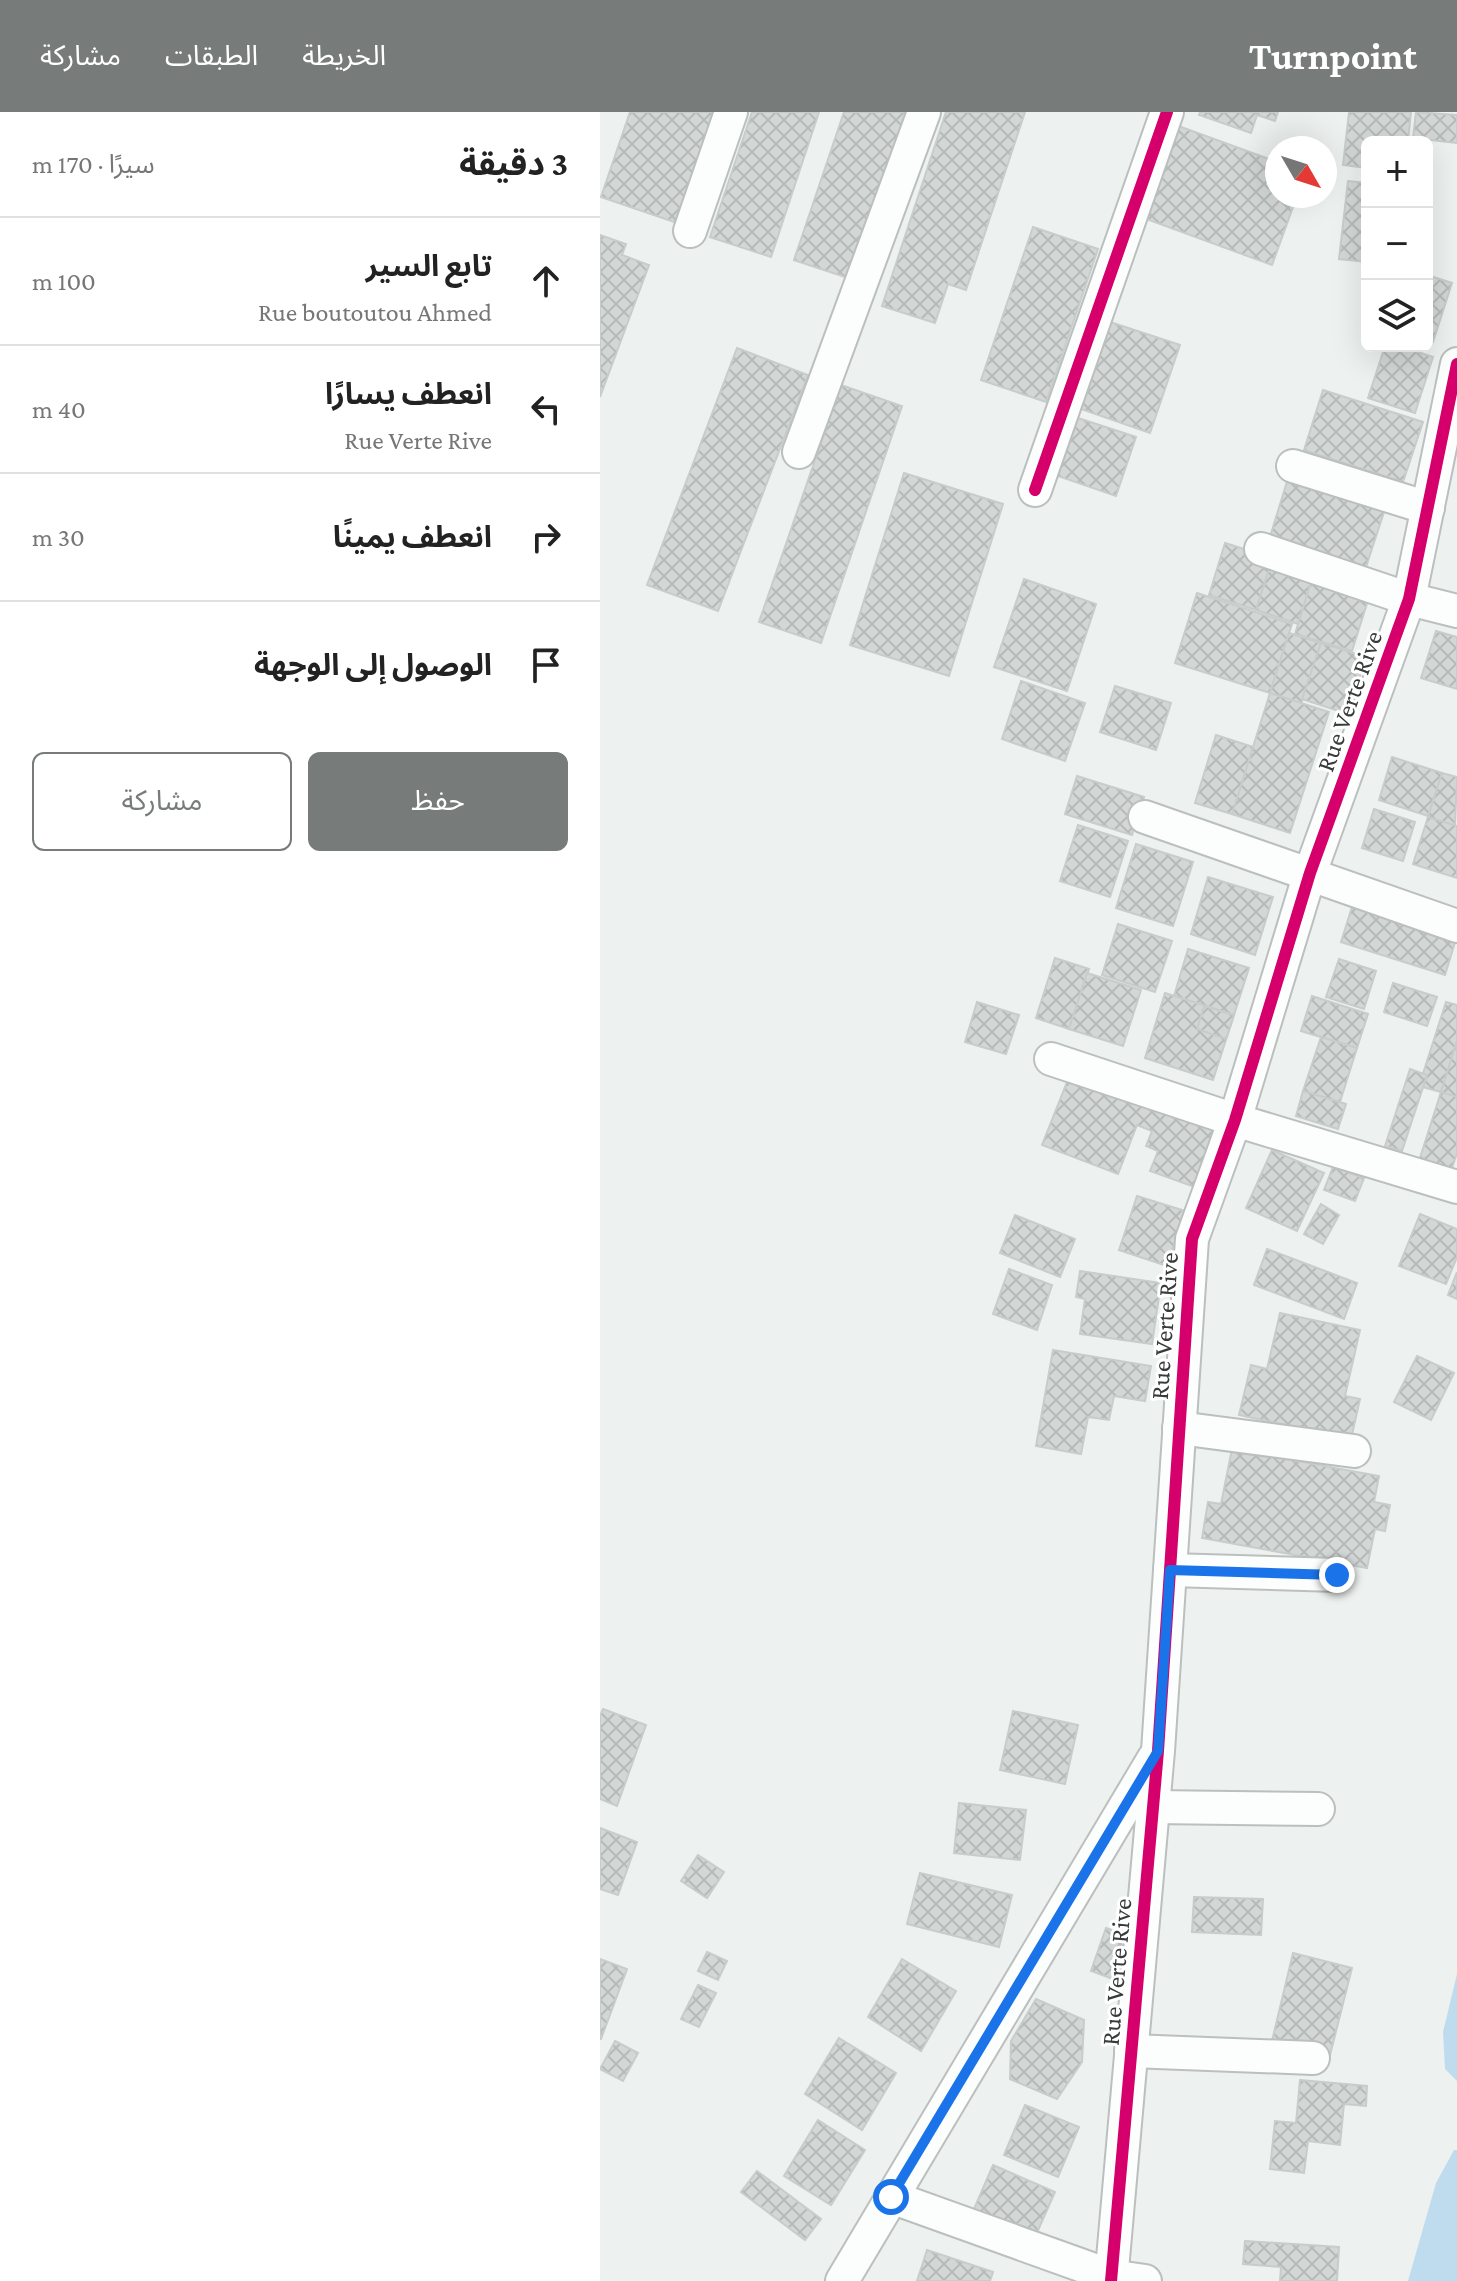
<!DOCTYPE html>
<html lang="ar">
<head>
<meta charset="utf-8">
<style>
  :root { --surface:#fff; --page:#f6f6f6; --text:#222; --muted:#767676; --line:#e0e0e0; --accent:#777b7a }
  body { margin:0; font-family:"Crimson Pro","Noto Sans Arabic",serif; background:var(--page); color:var(--text); direction:rtl }
  .controls { position:absolute; right:24px; top:24px; display:grid; overflow:hidden; border-radius:12px; box-shadow:0 8px 32px #0002 }
  .controls button { width:72px; height:72px; display:grid; place-items:center; padding:0; border:0; border-bottom:2px solid var(--line); background:var(--surface); color:var(--text); font:40px sans-serif }
  .compass { position:absolute; left:665px; top:24px; width:72px; height:72px; border-radius:50%; background:var(--surface); box-shadow:0 8px 32px #0002; rotate:129deg }
  .stop { position:absolute; width:24px; height:24px; margin:-18px; border:6px solid #1a73e8; border-radius:50%; background:#fff }
  .stop.end { background:#1a73e8; border-color:#fff; box-shadow:0 2px 8px #0008 }
  .list { margin:0; padding:0; list-style:none }
  h2 { display:flex; justify-content:space-between; align-items:center; height:104px; margin:0; padding:0 32px; font-size:34px }
  h2 small { font-size:26px; font-weight:400; color:var(--muted) }
  .list li { display:grid; grid-template-columns:52px 1fr auto; gap:24px; align-items:center; box-sizing:border-box; height:128px; padding:0 32px; border-top:2px solid var(--line) }
  .list b { display:block; font-size:30px; white-space:nowrap }
  .list p { margin:0; font-size:26px; white-space:nowrap; color:var(--muted) }
  .list em { font-size:26px; font-style:normal; color:var(--muted) }
  .actions { display:flex; gap:16px; padding:24px 32px }
  .actions a { flex:1; padding:18px 0; border:2px solid var(--accent); border-radius:12px; text-align:center; font-size:28px; color:var(--accent) }
  .actions .main { background:var(--accent); color:#fff }
  .icon { flex:none; width:44px; height:44px; fill:none; stroke:currentColor; stroke-width:2; stroke-linecap:round; stroke-linejoin:round }
  .map { position:relative; flex:none; width:857px; height:2169px; overflow:hidden; direction:ltr }
  header { display:flex; align-items:center; gap:48px; box-sizing:border-box; height:112px; padding:0 40px; background:var(--accent); color:#fff }
  header strong { font-size:38px }
  nav { display:flex; gap:44px; margin-inline-start:auto; font-size:28px }
  main { display:flex }
  aside { flex:1; background:var(--surface) }
  .map>svg:first-child { display:block }
  .water { fill:#bfdbee }
  .building { fill:url(#building-cross-hatch); stroke:#c7cccc; stroke-width:2 }
  .lines { fill:none; stroke-linecap:round; stroke-linejoin:round }
  .minor-casing { stroke:#bbbfbe; stroke-width:36 }
  .minor { stroke:#fcfdfd; stroke-width:32 }
  .cycleway-casing { stroke:#fff; stroke-width:17 }
  .cycleway { stroke:#d6006c; stroke-width:12 }
  .route { stroke:#1a73e8; stroke-width:10 }
  .labels { text-anchor:middle; stroke-width:6; stroke-linejoin:round; paint-order:stroke }
  .street-label { font-size:26px; fill:#373b3a; stroke:#fff }
</style>
</head>
<body>
<header>
<strong>Turnpoint</strong>
<nav><a>الخريطة</a><a>الطبقات</a><a>مشاركة</a></nav>
</header>
<main>
<div class="map">
<svg width="857" height="2169" viewBox="0 0 857 2169">
  <defs>
    <pattern id="building-cross-hatch" width="8" height="8" patternUnits="userSpaceOnUse" patternTransform="scale(2)"><rect width="8" height="8" fill="#d3d8d7"/><path d="M0 0l8 8M0 8l8-8" fill="none" stroke="#b6bab9"/></pattern>
  </defs>
  <rect width="100%" height="100%" fill="#edf2f1"/>
  <g class="water">
    <polygon points="857,1862 857,1969 845,1957 843,1920"/>
    <polygon points="854,2038 857,2038 857,2169 808,2169 836,2071"/>
  </g>
  <g class="building">
    <polygon points="30,0 114,0 77,111 1,85"/>
    <polygon points="152,0 219,0 171,145 110,125"/>
    <polygon points="244,0 317,0 260,170 194,148"/>
    <polygon points="346,0 425,0 366,178 348,172 335,211 282,194"/>
    <polygon points="600,0 678,0 675,9 657,3 651,21 599,3"/>
    <polygon points="749,0 811,0 808,30 767,30 767,56 743,53"/>
    <polygon points="816,0 857,3 857,31 813,26"/>
    <polygon points="573,12 677,50 677,84 697,84 672,153 538,104"/>
    <polygon points="748,69 767,71 767,150 739,147"/>
    <polygon points="433,115 498,137 446,290 381,268"/>
    <polygon points="0,123 26,132 22,143 49,153 0,285"/>
    <polygon points="827,163 852,171 833,230 827,228"/>
    <polygon points="507,209 580,233 550,321 478,296"/>
    <polygon points="785,234 799,234 833,245 815,301 768,286"/>
    <polygon points="137,236 208,263 118,499 47,473"/>
    <polygon points="241,273 302,294 221,531 159,510"/>
    <polygon points="723,278 823,310 803,370 704,338"/>
    <polygon points="472,304 536,325 516,384 452,362"/>
    <polygon points="304,361 403,392 349,564 250,533"/>
    <polygon points="689,363 786,394 766,455 670,425"/>
    <polygon points="625,431 673,446 656,498 609,483"/>
    <polygon points="671,451 713,464 698,512 656,498"/>
    <polygon points="713,464 770,482 752,539 695,522"/>
    <polygon points="424,467 496,492 467,579 394,555"/>
    <polygon points="597,481 692,512 670,581 575,551"/>
    <polygon points="836,519 857,525 857,577 821,566"/>
    <polygon points="689,521 721,531 701,592 670,581"/>
    <polygon points="721,531 766,545 748,602 702,587"/>
    <polygon points="421,569 485,591 465,649 402,627"/>
    <polygon points="515,574 571,591 556,638 500,620"/>
    <polygon points="670,581 729,600 690,721 632,702"/>
    <polygon points="616,623 653,635 632,702 595,691"/>
    <polygon points="792,645 842,661 828,704 779,688"/>
    <polygon points="842,661 857,665 855,714 828,705"/>
    <polygon points="477,664 544,685 532,723 465,702"/>
    <polygon points="774,697 815,710 803,749 762,736"/>
    <polygon points="828,705 857,714 857,766 813,752"/>
    <polygon points="478,713 528,729 510,785 460,769"/>
    <polygon points="536,732 593,750 573,814 516,796"/>
    <polygon points="608,765 673,785 655,843 591,822"/>
    <polygon points="752,795 856,827 845,863 741,830"/>
    <polygon points="518,812 572,829 555,880 502,863"/>
    <polygon points="588,837 649,856 634,903 574,884"/>
    <polygon points="455,846 489,857 469,917 436,906"/>
    <polygon points="739,847 776,859 764,897 726,885"/>
    <polygon points="487,861 541,878 523,934 469,917"/>
    <polygon points="793,871 837,885 827,914 784,900"/>
    <polygon points="565,881 634,903 613,968 545,946"/>
    <polygon points="712,884 768,902 757,936 701,919"/>
    <polygon points="377,890 419,903 406,942 365,930"/>
    <polygon points="846,890 857,893 857,929 841,980 819,974"/>
    <polygon points="604,894 634,903 626,927 597,917"/>
    <polygon points="721,925 757,936 740,990 703,979"/>
    <polygon points="857,929 857,985 841,980"/>
    <polygon points="810,957 827,963 802,1039 785,1034"/>
    <polygon points="469,965 625,1020 603,1078 550,1059 558,1039 546,1034 552,1019 537,1013 518,1062 442,1033"/>
    <polygon points="703,979 746,992 738,1017 696,1004"/>
    <polygon points="841,980 857,985 857,1041 850,1062 818,1052"/>
    <polygon points="672,1038 724,1061 697,1119 646,1096"/>
    <polygon points="733,1055 764,1066 755,1089 724,1078"/>
    <polygon points="537,1084 585,1099 567,1154 519,1138"/>
    <polygon points="721,1092 739,1103 723,1132 704,1122"/>
    <polygon points="820,1102 857,1117 857,1145 846,1172 799,1154"/>
    <polygon points="415,1103 475,1127 460,1165 400,1141"/>
    <polygon points="667,1137 757,1171 744,1207 654,1173"/>
    <polygon points="409,1157 452,1173 437,1218 393,1202"/>
    <polygon points="480,1159 561,1171 552,1232 480,1222 485,1187 476,1185"/>
    <polygon points="857,1160 857,1187 848,1183"/>
    <polygon points="680,1201 760,1218 745,1284 760,1287 751,1327 639,1303 651,1253 667,1257"/>
    <polygon points="453,1238 551,1254 545,1289 514,1284 509,1308 488,1305 481,1342 436,1334"/>
    <polygon points="817,1244 854,1261 831,1308 794,1290"/>
    <polygon points="632,1337 779,1364 774,1390 790,1393 785,1419 775,1417 767,1456 602,1426 608,1390 621,1392"/>
    <polygon points="3,1597 46,1613 17,1694 0,1687 0,1604"/>
    <polygon points="413,1599 478,1613 465,1672 400,1658"/>
    <polygon points="359,1691 426,1698 420,1748 354,1741"/>
    <polygon points="0,1716 37,1730 18,1783 0,1777"/>
    <polygon points="98,1743 124,1760 107,1786 81,1769"/>
    <polygon points="320,1761 412,1783 399,1835 307,1812"/>
    <polygon points="594,1785 663,1787 661,1823 592,1820"/>
    <polygon points="506,1816 536,1827 521,1870 491,1859"/>
    <polygon points="107,1840 127,1849 118,1868 98,1859"/>
    <polygon points="693,1841 752,1856 730,1943 672,1929"/>
    <polygon points="0,1847 27,1857 1,1927 0,1927"/>
    <polygon points="302,1847 356,1879 321,1939 268,1905"/>
    <polygon points="98,1873 116,1881 99,1915 81,1907"/>
    <polygon points="436,1887 484,1908 482,1950 457,1987 410,1967 411,1929"/>
    <polygon points="239,1926 296,1961 262,2018 205,1982"/>
    <polygon points="15,1929 38,1941 23,1969 0,1957"/>
    <polygon points="700,1968 767,1974 766,1994 744,1992 740,2033 708,2029 704,2061 670,2057 675,2009 696,2011"/>
    <polygon points="425,1993 479,2015 458,2065 404,2043"/>
    <polygon points="218,2008 265,2038 231,2093 184,2064"/>
    <polygon points="393,2053 455,2080 436,2123 374,2097"/>
    <polygon points="157,2059 221,2107 205,2128 141,2080"/>
    <polygon points="645,2129 739,2135 737,2169 680,2169 681,2155 643,2152"/>
    <polygon points="327,2138 393,2160 390,2169 317,2169"/>
  </g>
  <g class="lines">
    <defs>
      <g id="minor">
        <polyline points="90,119 131,0"/>
        <polyline points="199,340 324,0"/>
        <polyline points="693,354 828,396"/>
        <polyline points="435,378 567,0"/>
        <polyline points="661,437 809,487 857,499"/>
        <polyline points="545,705 857,814"/>
        <polyline points="451,947 635,1008 857,1075"/>
        <polyline points="579,1316 754,1339"/>
        <polyline points="570,1458 737,1463"/>
        <polyline points="553,1695 718,1697"/>
        <polyline points="531,1939 713,1946"/>
        <polyline points="291,2085 511,2164 545,2169"/>
        <polyline points="242,2169 554,1646"/>
        <polyline points="511,2169 558,1639 592,1127 635,1008 710,761 809,487 857,252"/>
      </g>
    </defs>
    <use href="#minor" class="minor-casing"/>
    <use href="#minor" class="minor"/>
    <defs>
      <g id="cycleway">
        <polyline points="435,378 567,0"/>
        <polyline points="511,2169 558,1639 592,1127 635,1008 710,761 809,487 857,252"/>
      </g>
    </defs>
    <use href="#cycleway" class="cycleway-casing"/>
    <use href="#cycleway" class="cycleway"/>
  </g>
  <g class="lines">
    <polyline class="route" points="291,2085 558,1639 570,1458 737,1463"/>
  </g>
  <g class="labels">
    <g class="street-label">
      <text transform="translate(749 589) rotate(-70)" y="9">Rue Verte Rive</text>
      <text transform="translate(564 1214) rotate(-86)" y="9">Rue Verte Rive</text>
      <text transform="translate(516 1860) rotate(-85)" y="9">Rue Verte Rive</text>
    </g>
  </g>
</svg>
<div class="controls">
<button>+</button>
<button>−</button>
<button><svg class="icon" aria-label="layers" viewBox="0 0 24 24"><path d="M12 4l9 5-9 5-9-5zM3 14l9 5 9-5"/></svg></button>
</div>
<svg class="compass" viewBox="-18 -18 36 36"><path d="M0-13l5 13h-10z" fill="#e53935"/><path d="M0 13l5-13h-10z" fill="#767676"/></svg>
<div class="stop" style="left:291px;top:2085px"></div>
<div class="stop end" style="left:737px;top:1463px"></div>
</div>
<aside>
<h2>3 دقيقة<small>سيرًا · 170 m</small></h2>
<ul class="list">
<li><svg class="icon" aria-label="ahead" viewBox="0 0 24 24"><path d="M12 20V5M6 11l6-6 6 6"/></svg><div><b>تابع السير</b><p>Rue boutoutou Ahmed</p></div><em>100 m</em></li>
<li><svg class="icon" aria-label="left" viewBox="0 0 24 24"><path d="M17 20v-9H6M10 6l-5 5 5 5"/></svg><div><b>انعطف يسارًا</b><p>Rue Verte Rive</p></div><em>40 m</em></li>
<li><svg class="icon" aria-label="right" viewBox="0 0 24 24"><path d="M7 20v-9h11M14 6l5 5-5 5"/></svg><div><b>انعطف يمينًا</b></div><em>30 m</em></li>
<li><svg class="icon" aria-label="arrive" viewBox="0 0 24 24"><path d="M6 21V4h12l-3 4 3 4H6"/></svg><div><b>الوصول إلى الوجهة</b></div></li>
</ul>
<div class="actions"><a class="main">حفظ</a><a>مشاركة</a></div>
</aside>
</main>
</body>
</html>
